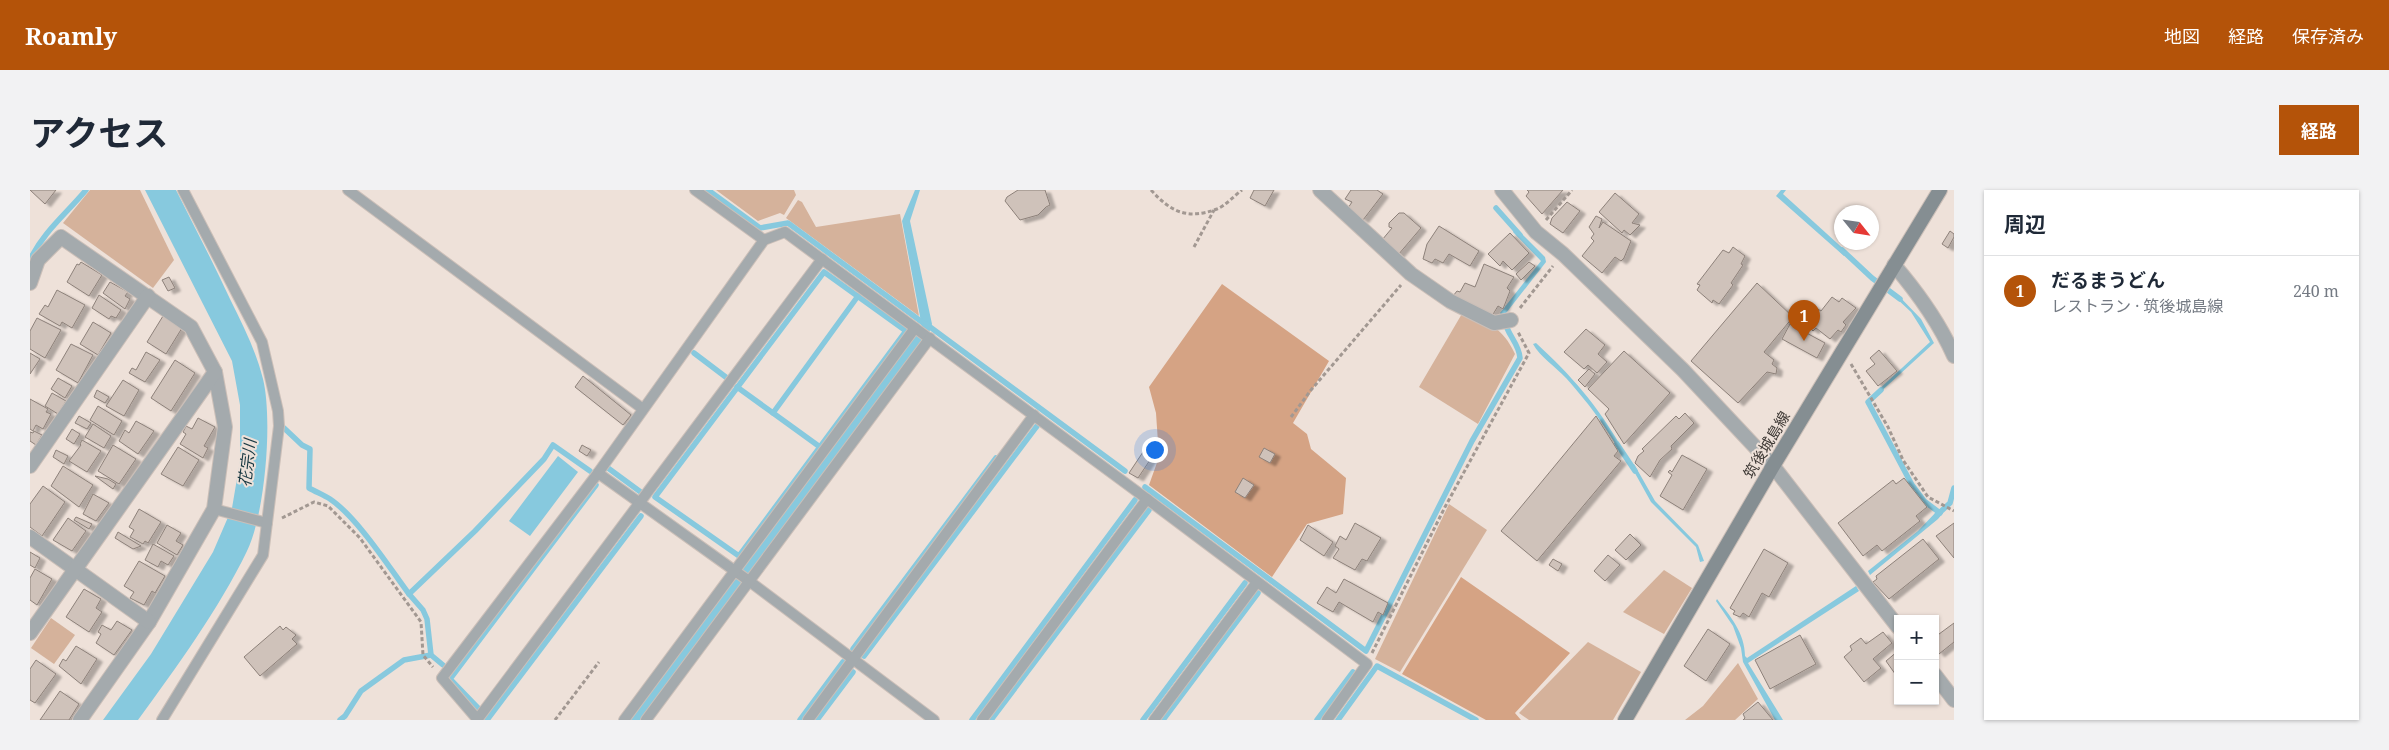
<!DOCTYPE html>
<html lang="ja">
<head>
<meta charset="utf-8">
<style>
  :root { --surface:#fff; --page:#f2f2f3; --text:#1f2937; --muted:#747a83; --line:#e0e1e3; --accent:#b45309 }
  body { margin:0; font-family:"Noto Serif","Noto Sans JP",serif; background:var(--page); color:var(--text) }
  .controls { position:absolute; right:15px; bottom:15px; display:grid; overflow:hidden; border-radius:0px; box-shadow:0 1px 4px #0004 }
  .controls button { width:45px; height:45px; display:grid; place-items:center; padding:0; border:0; border-bottom:1px solid var(--line); background:var(--surface); color:var(--text); font:25px sans-serif }
  .compass { position:absolute; left:1804px; top:15px; width:45px; height:45px; border-radius:50%; background:var(--surface); box-shadow:0 1px 4px #0004; rotate:120deg }
  .you { position:absolute; left:1124px; top:259px; width:18px; height:18px; margin:-12px; border:4px solid #fff; border-radius:50%; background:#1a73e8; box-shadow:0 0 0 8px #1a73e833 }
  .badge { display:grid; place-items:center; width:32px; height:32px; border-radius:50%; background:var(--accent); color:#fff; font-size:16px; font-weight:700 }
  .pin { position:absolute; translate:-50% -41px; filter:drop-shadow(0 1px 2px #0008) }
  .pin::after { content:''; position:absolute; top:26px; width:18px; height:15px; background:inherit; clip-path:polygon(0 0,100% 0,50% 100%) }
  .list { margin:0; padding:0; list-style:none }
  h2 { display:flex; justify-content:space-between; align-items:center; height:65px; margin:0; padding:0 20px; font-size:21px }
  h2 small { font-size:16px; font-weight:400; color:var(--muted) }
  .list li { display:grid; grid-template-columns:32px 1fr auto; gap:15px; align-items:center; box-sizing:border-box; height:70px; padding:0 20px; border-top:1px solid var(--line) }
  .list b { display:block; font-size:19px; white-space:nowrap }
  .list p { margin:0; font-size:16px; white-space:nowrap; color:var(--muted) }
  .list em { font-size:16px; font-style:normal; color:var(--muted) }
  .map { position:relative; flex:none; width:1924px; height:530px; overflow:hidden; border-radius:0px }
  header { display:flex; align-items:center; gap:30px; box-sizing:border-box; height:70px; padding:0 25px; background:var(--accent); color:#fff }
  header strong { font-size:24px }
  nav { display:flex; gap:28px; margin-inline-start:auto; font-size:18px }
  .intro { display:flex; align-items:center; justify-content:space-between; box-sizing:border-box; height:120px; padding:0 30px }
  h1 { margin:0; font-size:35px }
  .button { padding:12px 22px; border-radius:0px; background:var(--accent); color:#fff; font-size:18px; font-weight:700 }
  main { display:flex; gap:30px; padding:0 30px }
  aside { flex:1; background:var(--surface); border-radius:0px; box-shadow:0 1px 4px #0004 }
  .map>svg:first-child { display:block }
  .green { fill:#d5b29b }
  .forest { fill:#d5a384 }
  .water { fill:#87c9de }
  .lines { fill:none; stroke-linecap:round; stroke-linejoin:round }
  .stream { stroke:#87c9de; stroke-width:5.5 }
  .building { fill:#cfc2ba; stroke:#8d817a; filter:url(#shadow) }
  .service-casing { stroke:#cbbfb8; stroke-width:12 }
  .minor-casing { stroke:#cbbfb8; stroke-width:16 }
  .secondary-casing { stroke:#cbbfb8; stroke-width:16 }
  .path { stroke:#a29892; stroke-width:3; stroke-dasharray:4 2.5; stroke-linecap:butt }
  .service { stroke:#a4aaad; stroke-width:10 }
  .minor { stroke:#a4aaad; stroke-width:14 }
  .secondary { stroke:#858e92; stroke-width:14 }
  .labels { text-anchor:middle; stroke-width:4; stroke-linejoin:round; paint-order:stroke }
  .street-label { font-size:15px; fill:#3e3935; stroke:#eee1d9 }
  .water-label { font-size:16px; font-style:italic; fill:#183842; stroke:#eee1d9 }
</style>
</head>
<body>
<header>
<strong>Roamly</strong>
<nav><a>地図</a><a>経路</a><a>保存済み</a></nav>
</header>
<div class="intro"><h1>アクセス</h1><a class="button">経路</a></div>
<main>
<div class="map">
<svg width="1924" height="530" viewBox="0 0 1924 530">
  <defs>
    <filter id="shadow"><feDropShadow dx="5.5" dy="3" stdDeviation="1" flood-color="#0004"/></filter>
  </defs>
  <rect width="100%" height="100%" fill="#eee1d9"/>
  <g class="green">
    <polygon points="60,0 110,0 144,70 123,98 33,33"/>
    <polygon points="686,0 764,0 766,5 754,25 750,23 728,31"/>
    <polygon points="768,10 772,12 786,37 870,24 889,126 756,28"/>
    <path d="M1433 122C1459 135 1472 136 1485 164L1448 234 1389 197Z"/>
    <polygon points="1419,314 1457,340 1370,482 1345,469"/>
    <polygon points="1634,380 1662,398 1634,444 1593,422"/>
    <polygon points="21,428 45,445 24,474 1,458"/>
    <polygon points="1558,452 1611,482 1583,530 1499,530 1489,523"/>
    <polygon points="1708,473 1728,509 1705,530 1655,530 1673,516"/>
  </g>
  <g class="forest">
    <polygon points="1192,94 1299,171 1263,233 1277,244 1281,259 1316,288 1313,324 1277,334 1242,387 1119,295 1129,267 1126,223 1119,197"/>
    <polygon points="1431,387 1540,463 1485,523 1491,530 1456,530 1372,484"/>
  </g>
  <g class="water">
    <path d="M115 0H146C164 36 183 72 200 109 213 135 226 161 233 189 243 230 235 324 217 361 189 419 146 478 108 530H73L121 464 183 362 202 318 210 271V215L202 171Z"/>
    <polygon points="885,0 890,0 880,31 902,134 899,143 611,530 600,530 892,137 872,31"/>
    <polygon points="1751,0 1756,0 1753,4 1818,63 1814,66 1746,6"/>
    <polygon points="1486,38 1515,67 1516,72 1473,127 1470,123 1511,71 1483,42"/>
    <polygon points="1866,103 1891,129 1904,153 1847,205 1845,203 1900,152 1881,122 1865,107"/>
    <path d="M1506 153C1542 186 1567 215 1592 258L1589 260C1572 231 1558 213 1536 188 1526 177 1510 167 1503 154Z"/>
    <polygon points="528,266 548,282 500,346 479,331"/>
    <polygon points="1604,274 1625,311 1668,355 1674,371 1670,372 1666,357 1621,312 1601,276"/>
    <polygon points="1908,320 1913,323 1908,329 1840,385 1838,381 1888,341"/>
    <path d="M1826 396 1829 401 1718 473 1753 530H1745L1713 472 1711 458 1703 436 1686 411 1687 409C1700 426 1715 443 1715 466L1717 468Z"/>
  </g>
  <g class="lines">
    <g class="stream">
      <polyline points="678,0 730,38 758,33 896,135"/>
      <polyline points="1466,18 1490,45"/>
      <polyline points="1812,60 1842,88 1870,109"/>
      <path d="M0 70C13 42 37 23 56 0"/>
      <polygon points="794,82 876,141 709,366 625,307"/>
      <polyline points="896,134 1095,281"/>
      <polyline points="664,163 697,188"/>
      <polyline points="707,197 743,223"/>
      <polyline points="1851,200 1838,212 1882,295 1894,311 1910,323"/>
      <path d="M254 238 272 255 280 259 279 298C286 302 294 305 300 309 327 327 359 377 379 404L445 341 514 269 523 255 560 281"/>
      <polyline points="1587,254 1605,281"/>
      <polyline points="790,257 743,223 828,106"/>
      <polyline points="578,278 612,303"/>
      <path d="M1115 297 1336 461 1442 251 1490 168C1489 153 1477 145 1475 131"/>
      <polyline points="1907,325 1920,313 1924,298"/>
      <polyline points="379,404 393,420 397,429 401,465 413,475"/>
      <polyline points="823,459 966,268"/>
      <polyline points="834,466 1007,236"/>
      <polyline points="448,518 420,489 566,295"/>
      <polyline points="310,530 315,526 331,501 374,470 401,465"/>
      <polyline points="457,530 611,326"/>
      <polyline points="770,530 813,472"/>
      <polyline points="787,530 823,482"/>
      <polyline points="942,530 1105,310"/>
      <polyline points="961,530 1119,320"/>
      <polyline points="1113,530 1215,393"/>
      <polyline points="1133,530 1228,403"/>
      <polyline points="1287,530 1323,482"/>
      <polyline points="1308,530 1347,476 1446,530"/>
    </g>
  </g>
  <g class="building">
    <polygon points="0,0 26,0 15,14"/>
    <polygon points="988,0 1015,0 1020,15 1016,17 1008,25 990,30 975,11 977,7"/>
    <polygon points="1224,0 1244,0 1235,16 1220,8"/>
    <polygon points="1321,0 1347,0 1353,4 1333,30 1318,18 1322,12 1315,9"/>
    <polygon points="1497,0 1533,0 1512,24 1496,6 1499,2"/>
    <polygon points="1585,3 1609,24 1602,33 1610,35 1600,45 1594,40 1592,43 1569,22"/>
    <polygon points="1537,12 1550,21 1533,43 1520,34 1522,28"/>
    <polygon points="1369,23 1374,23 1391,38 1368,65 1352,50 1362,38 1359,37 1359,33"/>
    <polygon points="1566,26 1572,29 1569,38 1573,32 1601,51 1594,68 1591,71 1585,67 1572,83 1552,66 1564,51 1561,48 1564,44 1559,37"/>
    <polygon points="1409,36 1449,61 1440,76 1419,64 1413,73 1405,69 1402,73 1393,69 1397,54"/>
    <polygon points="1920,41 1924,44 1924,47 1918,58 1912,54"/>
    <polygon points="1480,43 1499,63 1482,80 1473,71 1470,76 1458,64"/>
    <polygon points="1703,57 1715,66 1711,74 1713,75 1701,93 1703,95 1689,114 1683,110 1682,113 1667,100 1670,95 1667,94 1693,60 1699,63"/>
    <polygon points="51,72 72,85 59,106 37,92 47,74 49,75"/>
    <polygon points="1499,72 1505,76 1491,90 1486,84"/>
    <polygon points="1454,74 1484,87 1477,98 1480,101 1473,119 1468,116 1462,126 1423,106 1427,101 1430,102 1435,93 1445,97"/>
    <polygon points="139,87 145,98 138,101 132,90"/>
    <polygon points="80,92 98,102 95,106 100,109 95,119 73,103"/>
    <polygon points="1727,93 1763,127 1734,162 1744,170 1742,174 1747,178 1746,184 1737,182 1708,213 1661,171"/>
    <polygon points="27,100 55,115 42,138 32,132 30,136 9,124 15,115 18,117"/>
    <polygon points="69,105 91,120 86,128 81,126 79,129 62,118"/>
    <polygon points="1802,107 1809,112 1812,108 1826,118 1813,132 1816,135 1811,142 1808,140 1800,149 1786,138 1783,141 1781,139 1769,130 1780,116 1783,116 1791,121"/>
    <polygon points="133,126 152,138 136,164 117,152"/>
    <polygon points="7,128 31,140 15,168 0,159 0,141"/>
    <polygon points="63,132 81,143 68,165 50,154"/>
    <polygon points="1760,134 1795,153 1787,168 1752,149"/>
    <polygon points="1556,139 1575,155 1568,164 1577,172 1567,183 1558,175 1554,179 1534,162"/>
    <polygon points="41,154 63,165 48,193 26,180"/>
    <polygon points="1849,160 1867,181 1848,196 1836,181 1845,174 1840,168"/>
    <polygon points="1594,161 1640,203 1594,254 1575,224 1579,219 1558,199"/>
    <polygon points="116,162 130,170 115,192 99,183 102,178 106,180"/>
    <polygon points="0,163 10,169 0,184"/>
    <polygon points="145,170 165,183 141,221 121,208"/>
    <polygon points="1559,179 1565,184 1555,197 1548,190"/>
    <polygon points="553,186 601,225 593,235 545,197"/>
    <polygon points="28,188 42,196 35,208 21,199"/>
    <polygon points="93,190 109,200 94,226 76,216"/>
    <polygon points="67,200 79,207 75,213 64,207"/>
    <polygon points="22,203 36,211 28,224 15,216"/>
    <polygon points="0,209 18,219 16,222 21,224 13,239 6,235 3,241 0,239"/>
    <polygon points="68,216 92,231 84,245 60,230"/>
    <polygon points="1655,223 1664,233 1641,256 1642,259 1630,270 1620,287 1605,273 1608,266 1614,261 1612,259 1646,226 1649,229"/>
    <polygon points="49,226 61,233 57,239 45,233"/>
    <polygon points="1566,226 1588,261 1584,266 1591,271 1507,371 1471,341"/>
    <polygon points="168,228 185,237 174,256 178,258 173,268 150,254 156,244 153,242 156,236 162,239"/>
    <polygon points="106,231 124,241 108,264 89,251 95,240 99,243"/>
    <polygon points="63,234 81,246 74,258 55,247"/>
    <polygon points="42,239 50,244 44,254 36,249"/>
    <polygon points="4,241 12,245 6,255 0,251 0,242 3,243"/>
    <polygon points="52,250 71,261 57,282 39,271 51,255 50,254"/>
    <polygon points="83,255 106,269 89,294 68,281"/>
    <polygon points="552,255 561,260 557,266 549,261"/>
    <polygon points="1119,256 1126,261 1108,288 1099,283 1115,259 1117,260"/>
    <polygon points="148,257 169,270 153,296 131,284"/>
    <polygon points="1234,258 1245,264 1240,273 1229,267"/>
    <polygon points="26,260 38,266 34,274 23,267"/>
    <polygon points="1652,265 1677,279 1653,320 1630,306 1642,285 1638,282 1640,280 1642,282"/>
    <polygon points="33,276 63,295 49,317 21,296"/>
    <polygon points="65,286 78,289 86,294 83,299"/>
    <polygon points="1213,288 1224,295 1215,308 1205,302"/>
    <polygon points="1874,288 1897,317 1886,326 1890,331 1852,361 1847,355 1833,366 1808,333 1863,290 1866,294"/>
    <polygon points="13,296 35,312 12,346 0,337 0,314"/>
    <polygon points="63,304 79,313 66,331 53,324"/>
    <polygon points="109,319 131,332 118,353 115,351 113,354 100,347 104,340 99,337"/>
    <polygon points="46,327 62,334 59,339 44,330"/>
    <polygon points="38,328 56,341 42,361 23,350"/>
    <polygon points="1325,333 1351,348 1337,371 1332,369 1325,380 1303,368 1309,359 1305,356 1310,346 1316,350"/>
    <polygon points="1924,333 1924,368 1906,346"/>
    <polygon points="137,335 151,343 146,351 153,355 147,365 127,353"/>
    <polygon points="1278,335 1303,352 1294,366 1270,350"/>
    <polygon points="88,342 111,356 103,359 85,348"/>
    <polygon points="1600,344 1611,355 1596,370 1585,360"/>
    <polygon points="1893,349 1909,369 1859,409 1843,392 1847,389 1846,386"/>
    <polygon points="123,354 144,366 138,375 131,371 128,377 115,370"/>
    <polygon points="1734,359 1758,373 1739,407 1732,403 1719,427 1713,423 1710,427 1703,424 1705,421 1700,418"/>
    <polygon points="0,362 10,368 5,378 0,375"/>
    <polygon points="1578,365 1590,375 1575,391 1564,381"/>
    <polygon points="1523,369 1532,374 1528,381 1519,375"/>
    <polygon points="109,371 135,386 125,403 122,401 114,415 100,408 104,402 94,396"/>
    <polygon points="5,379 22,389 7,415 0,410 0,388"/>
    <polygon points="1314,389 1358,413 1353,425 1348,422 1343,432 1309,412 1303,422 1287,413 1297,397 1306,403"/>
    <polygon points="54,399 71,409 66,418 72,422 59,442 36,427"/>
    <polygon points="87,431 102,440 84,465 66,453 71,444 68,442 72,435 81,440"/>
    <polygon points="1924,433 1924,452 1909,464 1905,459 1905,447"/>
    <polygon points="250,436 253,440 256,437 266,445 262,449 267,454 230,486 214,467"/>
    <polygon points="1678,439 1700,454 1676,491 1654,476"/>
    <polygon points="1853,442 1862,453 1843,469 1851,478 1834,492 1814,467 1822,460 1820,456 1831,448 1836,454"/>
    <polygon points="1770,445 1786,474 1740,499 1725,470"/>
    <polygon points="46,456 67,469 51,494 29,476 33,469 36,471"/>
    <polygon points="1868,461 1868,488 1856,471"/>
    <polygon points="6,470 26,484 5,513 0,510 0,479"/>
    <polygon points="30,501 49,514 39,530 10,530"/>
    <polygon points="1728,512 1743,530 1713,530 1715,528 1713,524"/>
  </g>
  <g class="lines">
    <defs>
      <g id="service">
        <polyline points="318,0 613,219"/>
        <polyline points="665,0 734,50"/>
        <polyline points="568,283 719,391 904,530"/>
        <polyline points="184,319 237,333"/>
        <polyline points="132,530 233,365 249,236 248,221 232,152 153,0"/>
        <polyline points="447,530 792,69"/>
        <polyline points="448,530 412,488 568,283 734,50 755,42 1117,309 1337,474 1297,530"/>
        <polyline points="594,530 885,138"/>
        <polyline points="616,530 900,148"/>
        <polyline points="778,530 1004,225"/>
        <polyline points="952,530 1117,309"/>
        <polyline points="1124,530 1227,392"/>
      </g>
      <g id="minor">
        <polyline points="1290,0 1381,84 1420,111 1464,133 1481,130"/>
        <polyline points="1472,0 1506,42 1533,64 1653,180 1743,276 1868,437"/>
        <path d="M1864 75C1888 103 1909 132 1924 166"/>
        <polyline points="0,93 8,70 31,47 161,137 185,182 195,237 184,319 119,432 50,530"/>
        <polyline points="0,276 118,106"/>
        <polyline points="0,347 119,432"/>
        <polyline points="0,443 185,182"/>
        <polyline points="1905,485 1924,510"/>
      </g>
      <polyline id="secondary" points="1595,530 1743,276 1910,0"/>
    </defs>
    <use href="#service" class="service-casing"/>
    <use href="#minor" class="minor-casing"/>
    <use href="#secondary" class="secondary-casing"/>
    <g class="path">
      <path d="M1121 0C1141 22 1157 30 1187 19 1195 16 1204 6 1212 0"/>
      <polyline points="1516,30 1542,0"/>
      <polyline points="1164,57 1184,20"/>
      <polyline points="1490,118 1523,76"/>
      <polyline points="1821,174 1858,237 1873,270 1898,307 1924,321"/>
      <polyline points="1261,227 1281,200 1371,95"/>
      <polyline points="252,328 284,312 298,316 330,348 391,432 393,465 403,477"/>
      <polyline points="1342,463 1415,317 1499,163 1488,142"/>
      <polyline points="525,530 569,472"/>
    </g>
    <use href="#service" class="service"/>
    <use href="#minor" class="minor"/>
    <use href="#secondary" class="secondary"/>
  </g>
  <g class="labels">
    <g class="street-label">
      <text transform="translate(1737 255) rotate(-59)" y="5">筑後城島線</text>
    </g>
    <g class="water-label">
      <text transform="translate(217 273) rotate(-83)" y="6">花宗川</text>
    </g>
  </g>
</svg>
<div class="controls">
<button>+</button>
<button>−</button>
</div>
<svg class="compass" viewBox="-18 -18 36 36"><path d="M0-13l5 13h-10z" fill="#e53935"/><path d="M0 13l5-13h-10z" fill="#747a83"/></svg>
<div class="you"></div>
<div class="pin badge" style="left:1774px;top:151px">1</div>
</div>
<aside>
<h2>周辺<small></small></h2>
<ul class="list">
<li><span class="badge">1</span><div><b>だるまうどん</b><p>レストラン · 筑後城島線</p></div><em>240 m</em></li>
</ul>
</aside>
</main>
</body>
</html>
